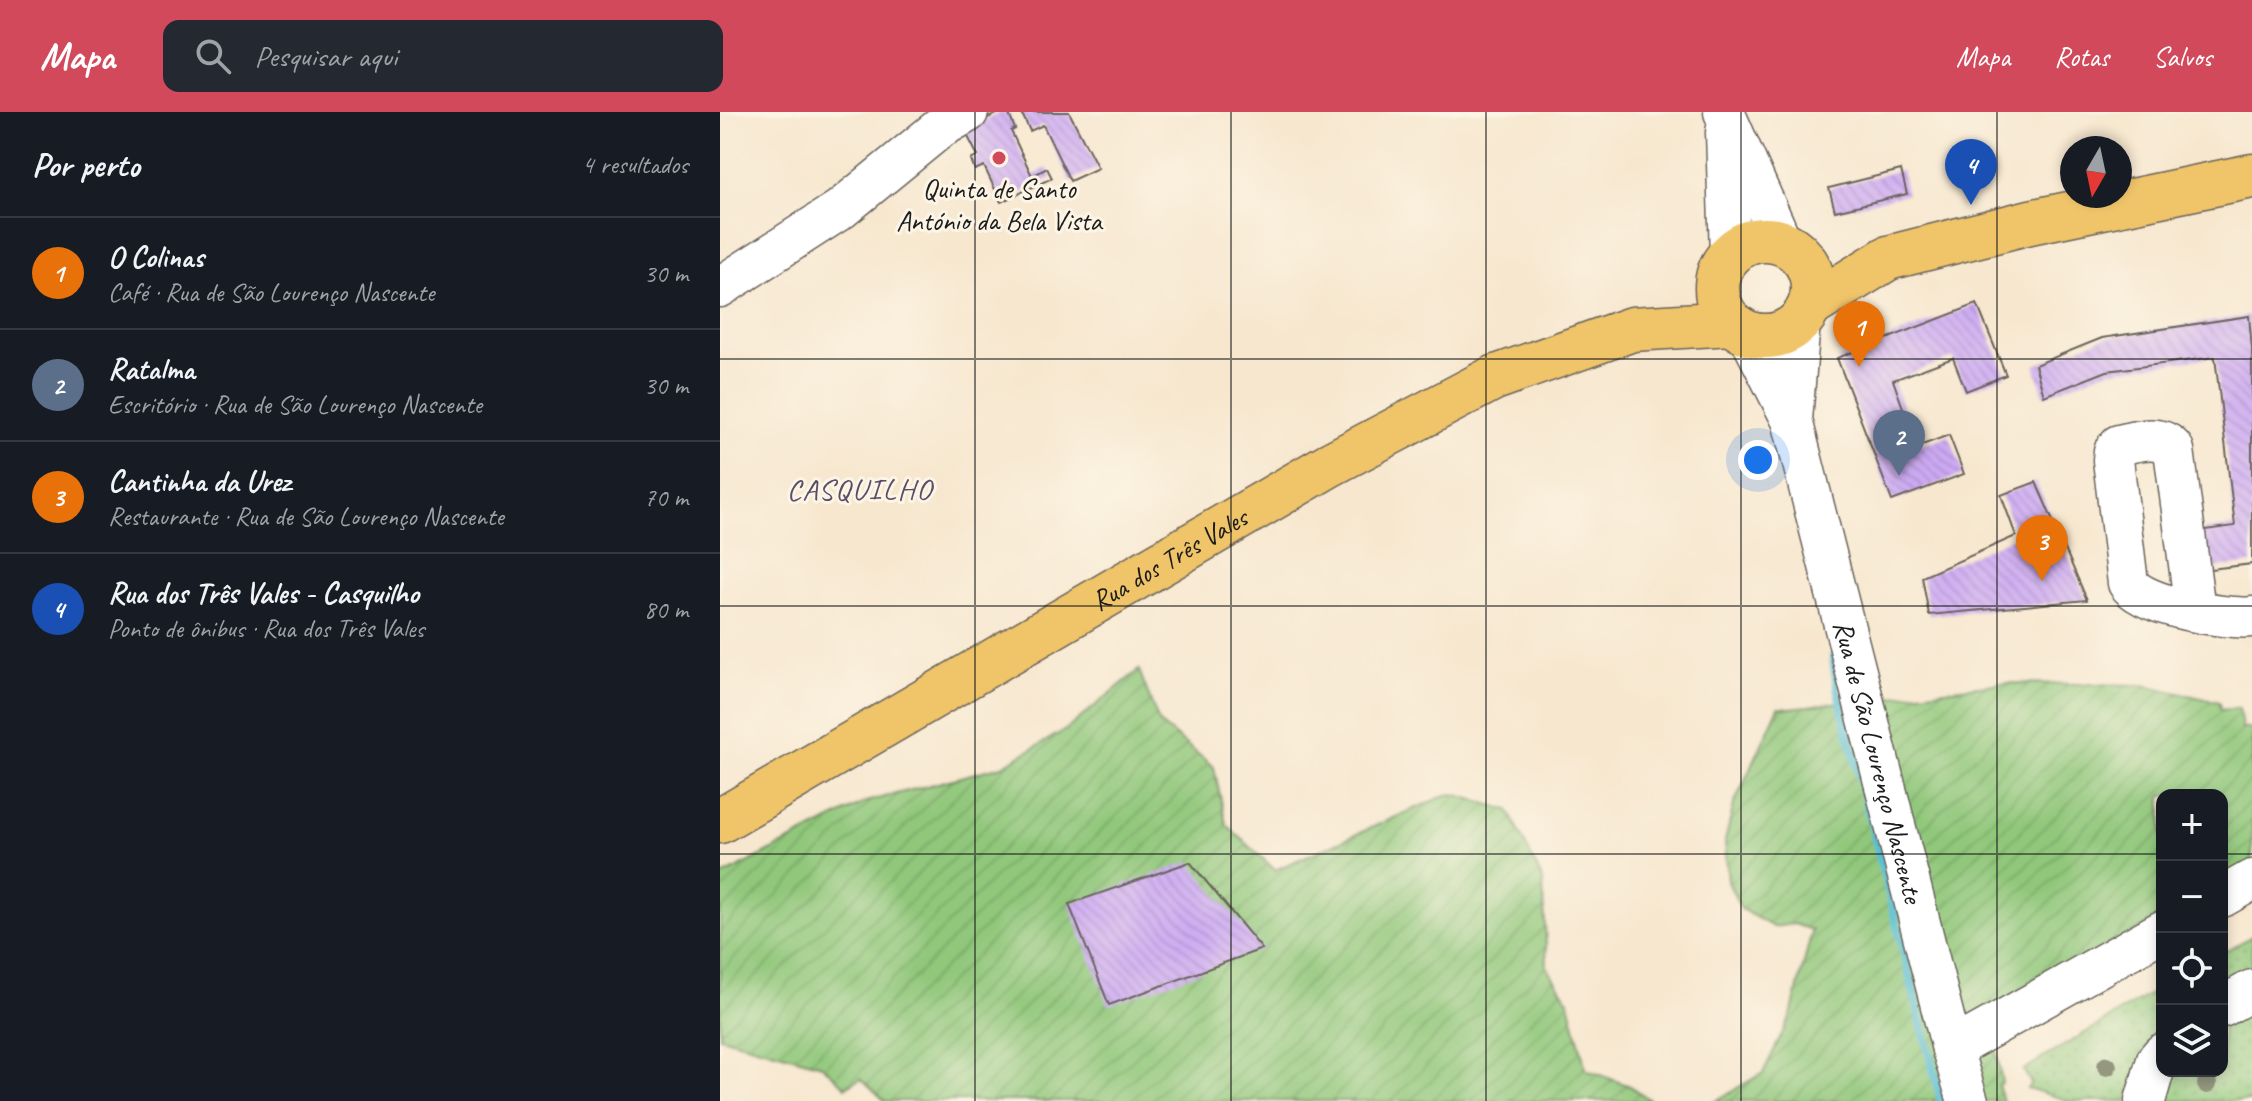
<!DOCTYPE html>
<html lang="pt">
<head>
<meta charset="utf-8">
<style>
  :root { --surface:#171b24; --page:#242831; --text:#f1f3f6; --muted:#9ea1a6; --line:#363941; --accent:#d1495b }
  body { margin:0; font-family:Caveat,sans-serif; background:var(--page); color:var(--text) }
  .controls { position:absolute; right:24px; bottom:24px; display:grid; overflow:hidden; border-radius:16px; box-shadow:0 4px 12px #0003 }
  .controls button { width:72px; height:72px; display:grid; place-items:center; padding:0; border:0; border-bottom:2px solid var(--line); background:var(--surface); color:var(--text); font:40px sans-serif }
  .compass { position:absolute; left:1340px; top:24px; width:72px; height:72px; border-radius:50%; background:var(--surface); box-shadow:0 4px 12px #0003; rotate:189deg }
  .you { position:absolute; left:1038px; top:348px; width:28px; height:28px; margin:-20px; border:6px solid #fff; border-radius:50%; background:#1a73e8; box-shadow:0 0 0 12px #1a73e833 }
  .badge { display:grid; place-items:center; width:52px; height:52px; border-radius:50%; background:var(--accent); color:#fff; font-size:26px; font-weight:700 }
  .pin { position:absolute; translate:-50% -66px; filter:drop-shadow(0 2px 4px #0008) }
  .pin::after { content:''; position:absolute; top:42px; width:28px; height:24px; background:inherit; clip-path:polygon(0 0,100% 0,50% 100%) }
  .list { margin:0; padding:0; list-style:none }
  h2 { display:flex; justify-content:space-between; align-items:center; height:104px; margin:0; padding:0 32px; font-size:34px }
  h2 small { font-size:26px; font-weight:400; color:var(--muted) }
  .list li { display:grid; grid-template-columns:52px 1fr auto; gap:24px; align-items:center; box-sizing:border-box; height:112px; padding:0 32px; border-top:2px solid var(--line) }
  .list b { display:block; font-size:30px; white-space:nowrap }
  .list p { margin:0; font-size:26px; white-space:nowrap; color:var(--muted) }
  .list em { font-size:26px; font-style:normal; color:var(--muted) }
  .icon { flex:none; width:44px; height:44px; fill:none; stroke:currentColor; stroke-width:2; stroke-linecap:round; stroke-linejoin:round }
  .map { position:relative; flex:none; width:1532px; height:989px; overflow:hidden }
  header { display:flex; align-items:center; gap:48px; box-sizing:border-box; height:112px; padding:0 40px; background:var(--accent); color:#fff }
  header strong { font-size:38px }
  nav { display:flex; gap:44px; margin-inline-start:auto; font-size:28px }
  .search { width:560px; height:72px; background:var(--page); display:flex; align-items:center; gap:20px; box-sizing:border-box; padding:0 28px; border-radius:16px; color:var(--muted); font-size:30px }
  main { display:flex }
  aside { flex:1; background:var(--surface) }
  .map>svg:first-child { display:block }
  .grass { fill:url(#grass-dots); stroke:#56724b; stroke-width:2 }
  .garden { fill:url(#garden-furrows); stroke:#56724b; stroke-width:2 }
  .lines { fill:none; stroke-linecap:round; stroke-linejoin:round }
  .stream { stroke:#58bed6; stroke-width:8 }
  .building { fill:url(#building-back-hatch) }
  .minor-casing { stroke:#69635b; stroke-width:43 }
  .major-casing { stroke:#69635b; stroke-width:47 }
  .minor { stroke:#fff; stroke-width:40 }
  .major { stroke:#f0c469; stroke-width:44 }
  .tree { fill:#95987f }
  .grid { fill:none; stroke:#1c1c1c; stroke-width:2; stroke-opacity:0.55 }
  .poi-dot { fill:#d1495b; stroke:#fcf5e5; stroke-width:3 }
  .labels { text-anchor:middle; stroke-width:6; stroke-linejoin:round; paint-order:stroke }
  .poi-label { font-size:28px; fill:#1c1c1c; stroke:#fcf5e5 }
  .street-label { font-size:28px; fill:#1c1c1c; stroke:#fcf5e5 }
  .neighbourhood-label { font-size:30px; letter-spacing:2px; fill:#5a4d67; stroke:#fcf5e5 }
</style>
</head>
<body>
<header>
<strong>Mapa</strong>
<div class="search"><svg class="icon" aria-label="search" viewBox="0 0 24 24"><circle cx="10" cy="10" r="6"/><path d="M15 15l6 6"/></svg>Pesquisar aqui</div>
<nav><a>Mapa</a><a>Rotas</a><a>Salvos</a></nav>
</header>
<main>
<aside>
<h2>Por perto<small>4 resultados</small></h2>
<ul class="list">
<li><span class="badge" style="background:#e8710a">1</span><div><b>O Colinas</b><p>Café · Rua de São Lourenço Nascente</p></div><em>30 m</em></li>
<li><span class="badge" style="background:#5c6f8a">2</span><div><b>Ratalma</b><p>Escritório · Rua de São Lourenço Nascente</p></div><em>30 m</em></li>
<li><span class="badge" style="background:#e8710a">3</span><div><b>Cantinha da Urez</b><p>Restaurante · Rua de São Lourenço Nascente</p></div><em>70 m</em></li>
<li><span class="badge" style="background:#1a4fb4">4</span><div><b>Rua dos Três Vales - Casquilho</b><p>Ponto de ônibus · Rua dos Três Vales</p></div><em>80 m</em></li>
</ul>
</aside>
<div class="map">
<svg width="1532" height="989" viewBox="0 0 1532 989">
  <defs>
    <pattern id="grass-dots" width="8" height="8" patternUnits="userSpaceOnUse" patternTransform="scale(2)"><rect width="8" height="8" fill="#90c77a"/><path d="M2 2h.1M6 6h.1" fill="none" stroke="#7caa69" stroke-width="1.8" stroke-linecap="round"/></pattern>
    <pattern id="garden-furrows" width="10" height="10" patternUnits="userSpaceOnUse" patternTransform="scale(2)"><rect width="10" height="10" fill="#90c77a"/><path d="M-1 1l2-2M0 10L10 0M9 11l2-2" fill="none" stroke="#7caa69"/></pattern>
    <pattern id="building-back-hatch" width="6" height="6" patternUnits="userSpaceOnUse" patternTransform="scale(2)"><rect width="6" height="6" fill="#cca9f3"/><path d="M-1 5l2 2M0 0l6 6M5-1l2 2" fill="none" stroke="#af91d0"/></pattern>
  </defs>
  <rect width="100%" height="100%" fill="#fcf5e5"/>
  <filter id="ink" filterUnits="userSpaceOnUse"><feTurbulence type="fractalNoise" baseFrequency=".0125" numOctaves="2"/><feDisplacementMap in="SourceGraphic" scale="16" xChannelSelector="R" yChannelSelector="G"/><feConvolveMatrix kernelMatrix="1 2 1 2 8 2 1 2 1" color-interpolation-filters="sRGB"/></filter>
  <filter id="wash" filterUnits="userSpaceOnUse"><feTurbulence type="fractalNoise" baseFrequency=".006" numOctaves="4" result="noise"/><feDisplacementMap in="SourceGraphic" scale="32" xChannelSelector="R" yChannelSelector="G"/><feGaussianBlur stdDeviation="1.8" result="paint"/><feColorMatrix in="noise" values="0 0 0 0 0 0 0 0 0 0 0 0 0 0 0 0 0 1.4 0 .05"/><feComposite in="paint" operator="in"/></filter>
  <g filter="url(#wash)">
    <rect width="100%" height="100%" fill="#f7e7cf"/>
    <g class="grass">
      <polygon points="1532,824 1532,858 1502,874 1502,841"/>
      <polygon points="1442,875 1442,916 1430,928 1407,989 1350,989 1307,976 1311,971 1303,958"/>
      <polygon points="1532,896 1532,989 1444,989 1451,959 1502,959 1502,913"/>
    </g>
    <g class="garden">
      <polygon points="419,558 439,611 494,655 506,712 555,758 726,683 734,682 789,698 823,769 827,855 849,890 866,958 910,974 931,989 165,989 141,966 126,975 102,953 0,925 0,765 146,690 282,654 347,617"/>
      <polygon points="1284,571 1424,573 1499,590 1500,598 1519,596 1522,617 1532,616 1532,755 1502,771 1502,683 1442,683 1442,805 1269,900 1282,970 1278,973 1283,989 995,989 1043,961 1071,904 1092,818 1074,812 1053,815 1021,797 1008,770 1005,729 1014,692 1059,595 1070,596"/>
    </g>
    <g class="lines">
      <polyline class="stream" points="1113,545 1118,580 1221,989"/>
    </g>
    <g id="blocks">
      <g class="building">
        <polygon points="281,0 288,0 295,17 291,19 312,64 327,56 332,66 281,90 264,54 255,58 251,48 258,44 244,17"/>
        <polygon points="301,0 349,0 378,56 350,69 323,13 310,19"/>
        <polygon points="1181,58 1187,82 1115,99 1109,76"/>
        <polygon points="1257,192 1286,263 1246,279 1233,246 1173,268 1197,335 1229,323 1244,362 1172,389 1117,246"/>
        <polygon points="1529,204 1532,237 1532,452 1482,458 1477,419 1515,414 1495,245 1387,259 1324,284 1315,253 1382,226"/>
        <polygon points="1316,370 1367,488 1209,503 1202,465 1296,424 1281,383"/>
        <polygon points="470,750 542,837 389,893 349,792"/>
      </g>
    </g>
  </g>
  <g filter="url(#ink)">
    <use href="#blocks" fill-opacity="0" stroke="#69635b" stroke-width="2"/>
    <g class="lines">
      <defs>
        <g id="minor">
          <polyline points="1004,0 1062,131"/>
          <polyline points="1006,20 1010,143"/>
          <polyline points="0,175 121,97 220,16 248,0"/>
          <path id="s1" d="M1028 221 1072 308 1232 937 1248 989"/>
          <polyline points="1072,308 1080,209"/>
          <path d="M1475 498 1454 338C1441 321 1417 329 1399 333L1394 339 1393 348 1408 471C1421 494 1506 508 1532 505"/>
          <polyline points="1502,785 1532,768"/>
          <polyline points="1502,895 1532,878"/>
          <polyline points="1232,937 1442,819"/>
          <polyline points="1425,989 1437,948 1442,942"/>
        </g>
        <g id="major">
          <circle cx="1045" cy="176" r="48"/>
          <polyline points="1090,194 1168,146 1310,110 1532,64"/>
          <path id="s2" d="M0 709 609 353 774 266 912 217 1012 211"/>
        </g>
      </defs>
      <use href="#minor" class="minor-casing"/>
      <use href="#major" class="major-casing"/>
      <use href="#minor" class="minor"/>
      <use href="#major" class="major"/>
    </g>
    <g class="tree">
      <circle cx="1387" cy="954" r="10"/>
      <circle cx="1487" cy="972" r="10"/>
    </g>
  </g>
  <path class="grid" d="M255 0V989M511 0V989M766 0V989M1021 0V989M1277 0V989M0 247H1532M0 494H1532M0 742H1442M1502 742H1532"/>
  <circle class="poi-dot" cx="279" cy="46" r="8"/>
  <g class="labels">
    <g class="poi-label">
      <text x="279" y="86">Quinta de Santo<tspan x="279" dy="32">António da Bela Vista</tspan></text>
    </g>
    <g class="street-label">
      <text dy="10" stroke="none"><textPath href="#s2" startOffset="520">Rua dos Três Vales</textPath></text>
      <text dy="10" stroke="none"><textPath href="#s1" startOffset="450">Rua de São Lourenço Nascente</textPath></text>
    </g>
    <g class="neighbourhood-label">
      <text x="140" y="387">CASQUILHO</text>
    </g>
  </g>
</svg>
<div class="controls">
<button>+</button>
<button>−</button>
<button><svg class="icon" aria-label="locate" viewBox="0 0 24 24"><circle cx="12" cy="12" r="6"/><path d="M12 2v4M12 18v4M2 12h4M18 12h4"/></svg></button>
<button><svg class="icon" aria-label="layers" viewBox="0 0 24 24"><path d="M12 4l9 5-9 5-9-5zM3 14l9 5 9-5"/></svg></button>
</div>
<svg class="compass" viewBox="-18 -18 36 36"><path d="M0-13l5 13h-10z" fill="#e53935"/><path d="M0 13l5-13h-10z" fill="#9ea1a6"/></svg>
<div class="you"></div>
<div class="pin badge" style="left:1139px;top:255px;background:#e8710a">1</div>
<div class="pin badge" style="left:1179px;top:364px;background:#5c6f8a">2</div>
<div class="pin badge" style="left:1322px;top:469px;background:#e8710a">3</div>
<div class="pin badge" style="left:1251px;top:93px;background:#1a4fb4">4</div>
</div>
</main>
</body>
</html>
